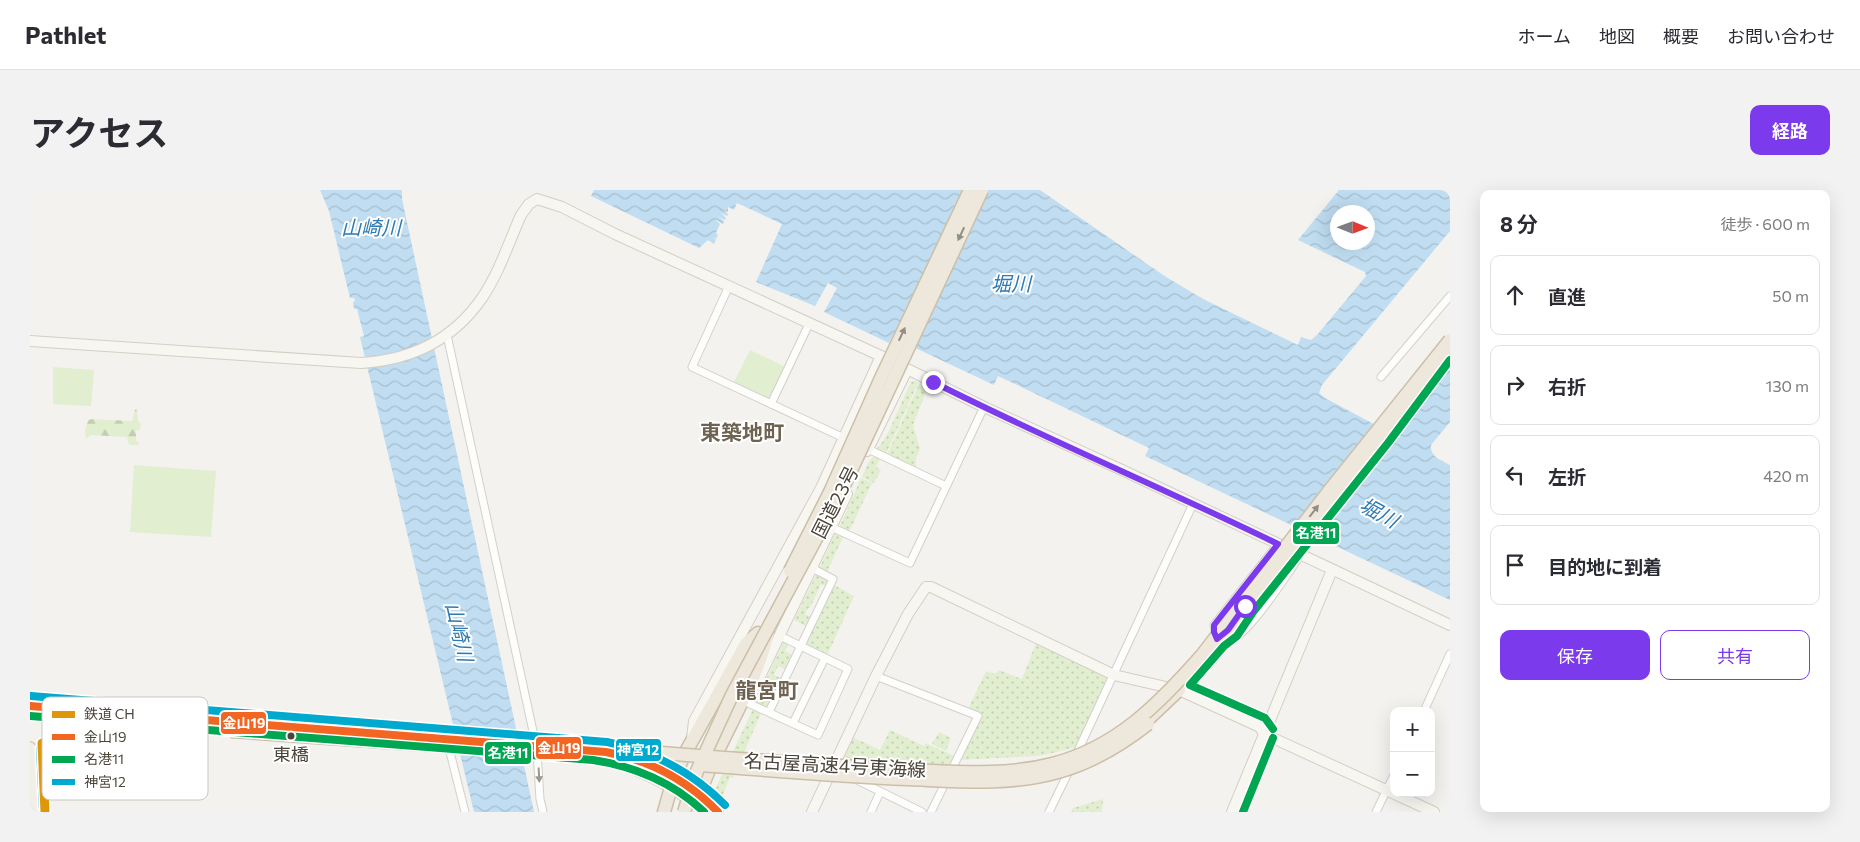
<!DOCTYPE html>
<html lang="ja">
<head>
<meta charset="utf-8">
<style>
  :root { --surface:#fff; --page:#f2f2f3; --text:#2b2b33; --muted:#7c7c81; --line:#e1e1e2; --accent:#7c3aed }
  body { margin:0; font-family:Commissioner,"Noto Sans JP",sans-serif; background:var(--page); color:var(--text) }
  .controls { position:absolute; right:15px; bottom:15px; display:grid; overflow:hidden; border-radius:10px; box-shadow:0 5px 20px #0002 }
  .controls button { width:45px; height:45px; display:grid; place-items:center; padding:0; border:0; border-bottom:1px solid var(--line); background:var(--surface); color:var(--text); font:25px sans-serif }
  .compass { position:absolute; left:1300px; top:15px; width:45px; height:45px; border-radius:50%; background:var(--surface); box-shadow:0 5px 20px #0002; rotate:91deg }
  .stop { position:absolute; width:15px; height:15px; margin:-11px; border:4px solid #7c3aed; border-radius:50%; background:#fff }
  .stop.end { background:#7c3aed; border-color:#fff; box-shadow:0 1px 5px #0008 }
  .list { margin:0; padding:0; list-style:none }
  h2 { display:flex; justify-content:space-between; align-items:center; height:65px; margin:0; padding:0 20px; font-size:21px }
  h2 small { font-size:16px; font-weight:400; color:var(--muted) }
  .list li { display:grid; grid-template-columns:32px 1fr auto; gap:15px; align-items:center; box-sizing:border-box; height:80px; margin:0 10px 10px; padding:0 10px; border:1px solid var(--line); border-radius:10px }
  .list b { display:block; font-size:19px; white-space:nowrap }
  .list em { font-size:16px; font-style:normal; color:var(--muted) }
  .actions { display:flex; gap:10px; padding:15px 20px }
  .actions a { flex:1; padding:11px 0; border:1px solid var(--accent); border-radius:10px; text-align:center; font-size:18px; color:var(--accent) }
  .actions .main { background:var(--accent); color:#fff }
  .icon { flex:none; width:28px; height:28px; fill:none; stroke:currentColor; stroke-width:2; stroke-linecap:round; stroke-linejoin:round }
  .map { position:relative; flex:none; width:1420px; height:622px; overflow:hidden; border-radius:10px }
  header { display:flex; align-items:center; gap:30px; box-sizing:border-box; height:70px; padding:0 25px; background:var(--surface); border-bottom:1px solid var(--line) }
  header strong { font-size:24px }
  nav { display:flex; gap:28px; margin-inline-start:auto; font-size:18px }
  .intro { display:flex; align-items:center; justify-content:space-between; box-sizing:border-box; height:120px; padding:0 30px }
  h1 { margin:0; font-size:35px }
  .button { padding:12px 22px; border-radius:10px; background:var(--accent); color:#fff; font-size:18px; font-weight:700 }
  main { display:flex; gap:30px; padding:0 30px }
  aside { flex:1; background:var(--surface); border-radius:10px; box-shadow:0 5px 20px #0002 }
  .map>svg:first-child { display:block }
  .forest { fill:url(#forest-firs) }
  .park { fill:url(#park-dots) }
  .pitch { fill:#e1eecf }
  .water { fill:url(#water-waves); fill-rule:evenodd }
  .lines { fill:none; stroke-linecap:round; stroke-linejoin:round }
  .street-casing { stroke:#d2d0cb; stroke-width:9 }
  .secondary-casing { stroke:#d3cfc5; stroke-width:12 }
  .primary-casing { stroke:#d6cebb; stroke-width:14 }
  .highway-casing { stroke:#ccbfa9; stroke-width:15 }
  .street { stroke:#fdfdfc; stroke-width:7 }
  .secondary { stroke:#f7f6f1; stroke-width:10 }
  .primary { stroke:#f2efe6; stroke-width:11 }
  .highway { stroke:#ede8db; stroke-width:12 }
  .highway-bridge-casing { stroke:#ccbfa9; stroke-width:15; stroke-linecap:butt }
  .highway-bridge { stroke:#ede8db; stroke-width:12 }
  .bus-1-casing { stroke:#fff; stroke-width:11 }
  .bus-2-casing { stroke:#fff; stroke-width:11 }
  .bus-3-casing { stroke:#fff; stroke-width:11 }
  .bus-1 { stroke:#f26522; stroke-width:8 }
  .bus-2 { stroke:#00a651; stroke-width:8 }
  .bus-3 { stroke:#00a9ce; stroke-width:8 }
  .rail-1-casing { stroke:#fff; stroke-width:12 }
  .rail-1 { stroke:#dd9709; stroke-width:9 }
  .oneway { fill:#948e82 }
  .oneway2 { fill:#9b9791 }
  .route { stroke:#7c3aed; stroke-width:6 }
  .bus-dot { fill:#4b4439; stroke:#fff; stroke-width:2 }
  .labels { text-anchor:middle; stroke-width:4; stroke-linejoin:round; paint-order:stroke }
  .bus-label { font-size:18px; fill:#4b4439; stroke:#fff }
  .street-label { font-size:19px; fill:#4b4439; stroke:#fff }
  .water-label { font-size:20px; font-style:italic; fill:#2e7ab2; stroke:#fff }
  .quarter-label { font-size:21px; font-weight:bold; fill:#6e6250; stroke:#fff }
  .key { fill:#fff; stroke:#c9c7c4; stroke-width:1 }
  .key-label { font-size:14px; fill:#4b4439 }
  .line-badge { stroke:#fff; stroke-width:2 }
  .badge-label { font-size:14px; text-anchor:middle; font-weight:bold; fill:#fff }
</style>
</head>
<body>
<header>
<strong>Pathlet</strong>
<nav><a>ホーム</a><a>地図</a><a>概要</a><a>お問い合わせ</a></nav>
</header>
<div class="intro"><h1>アクセス</h1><a class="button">経路</a></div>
<main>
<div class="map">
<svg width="1420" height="622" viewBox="0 0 1420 622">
  <defs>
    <pattern id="forest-firs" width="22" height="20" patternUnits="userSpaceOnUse" patternTransform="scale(1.25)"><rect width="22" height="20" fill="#e1eecf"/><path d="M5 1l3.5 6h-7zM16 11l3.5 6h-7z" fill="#c3cdb2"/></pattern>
    <pattern id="park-dots" width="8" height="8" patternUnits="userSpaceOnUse" patternTransform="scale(1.25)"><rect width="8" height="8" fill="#e1eecf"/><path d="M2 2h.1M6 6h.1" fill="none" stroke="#c3cdb2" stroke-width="1.8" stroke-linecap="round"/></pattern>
    <pattern id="water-waves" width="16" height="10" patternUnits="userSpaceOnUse" patternTransform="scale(1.25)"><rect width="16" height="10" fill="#c0ddf1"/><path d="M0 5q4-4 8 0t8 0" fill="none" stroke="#a6bfcf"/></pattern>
  </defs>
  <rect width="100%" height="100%" fill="#f4f2ee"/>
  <polygon class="forest" points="107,218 108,231 111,234 110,240 106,241 106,251 109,252 108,255 99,255 97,247 61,245 56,249 55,240 58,230 62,229 102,231 105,220"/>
  <g class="park">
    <polygon points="885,191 888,193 856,264 846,260 856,247 881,192"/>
    <polygon points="889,194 898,197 883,235 890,259 886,268 886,279 857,265"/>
    <polygon points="844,266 850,269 846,277 851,280 844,293 832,287 839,271"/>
    <polygon points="831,288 842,293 819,342 809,338"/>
    <polygon points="806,342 814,345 797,382 789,379"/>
    <polygon points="787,383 800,391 797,397 791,394 780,418 778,418 775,424 782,428 778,437 764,430"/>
    <polygon points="804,395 824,406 797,466 774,455"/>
    <polygon points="754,451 759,453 755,461 764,466 757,480 748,476 744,485 753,489 737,519 725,513"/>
    <polygon points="1006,453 1079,488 1048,557 1009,566 927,570 949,525 938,519 956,481 965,484 969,480 992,489"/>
    <polygon points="724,517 732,521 703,588 700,587 691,610 689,609 686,597"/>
    <polygon points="860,540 894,556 896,553 924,566 908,598 848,594 808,575 822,547 850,560"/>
    <polygon points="909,542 921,548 916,561 902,554"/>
    <polygon points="1073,609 1072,622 1041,622 1043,618"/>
  </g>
  <g class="pitch">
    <polygon points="720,160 756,177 739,211 703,194"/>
    <polygon points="23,177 64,180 61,216 23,214"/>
    <polygon points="104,275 186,281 181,347 100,342"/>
  </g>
  <g class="water">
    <polygon points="290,0 372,0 372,9 504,622 444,622 330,147 334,146 327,119 324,119 323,112 325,111 324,108 320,108 299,21"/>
    <path d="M564 0H1010L1136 87 1173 109 1268 155 1271 147 1281 150 1287 145 1336 86 1335 82 1268 50 1309 0H1420V41L1292 195 1289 203 1295 208 1353 239 1420 172V232L1401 255C1400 267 1411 270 1420 275V410L1115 266 1119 258 968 186 964 195 862 147 859 153 794 122 807 98 798 93 785 116 726 92 752 34 707 13 704 20 698 17V22L694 20 698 24 697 26 691 23 696 28 695 30 688 26 694 31 693 34 685 29 690 34 686 43 688 45 686 49 683 47 686 50 684 54 678 50 669 58 561 6ZM1308 22H1338V52H1308Z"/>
  </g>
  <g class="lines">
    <defs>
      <g id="street">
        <polyline points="699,96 662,177 814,248"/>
        <polyline points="417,145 506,555"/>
        <polyline points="1351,187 1420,106"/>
        <polyline points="741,214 779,134"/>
        <polyline points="838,259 916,296"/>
        <polyline points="801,337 880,373 954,217"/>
        <polyline points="1186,446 1184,435 1248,354"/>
        <path d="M1196 452 1198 453C1223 440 1253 389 1271 365"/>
        <polyline points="846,486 948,526 901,622"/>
        <polyline points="718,513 788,545 818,479 750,446"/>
        <polyline points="1394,521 1420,464"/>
        <polyline points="739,522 803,389 782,378"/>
        <polyline points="763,533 795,468"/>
        <polyline points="418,554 435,622"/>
        <polyline points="507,561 510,609 513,622"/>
        <polyline points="1046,565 1163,314"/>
        <polyline points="825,589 892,622"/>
        <polyline points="841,622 850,602"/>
        <polyline points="1019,622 1040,579"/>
        <polyline points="1346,622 1364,585"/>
      </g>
      <g id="secondary">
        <path d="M0 151 331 173C381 170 423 150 452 108 469 83 479 52 491 25L499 14 507 9 532 17 585 44 851 166 954 217 1092 280 1420 435"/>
        <polyline points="837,261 877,180"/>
        <polyline points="1149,500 1178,468"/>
        <polyline points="723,501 817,304"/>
        <polyline points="662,548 664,531 791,298 851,166"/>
        <polyline points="603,569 645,586 677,610 688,622"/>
        <path d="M578 571C613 581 646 596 672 622"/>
        <polyline points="782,622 846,486 878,424 896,397 901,397 1084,485 1149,500 1230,537 1234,544 1404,622"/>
        <polyline points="1202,622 1302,380"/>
      </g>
      <polyline id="primary" points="0,558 3,622"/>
      <g id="highway">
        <polyline points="1113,534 1149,500"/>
        <polyline points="634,622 641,597 653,567 716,454 728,443"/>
        <path d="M664 622C681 559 723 506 738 443"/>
      </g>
    </defs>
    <use href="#street" class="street-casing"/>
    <use href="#secondary" class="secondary-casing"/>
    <use href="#primary" class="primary-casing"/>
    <use href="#highway" class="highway-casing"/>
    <use href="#street" class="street"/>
    <use href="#secondary" class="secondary"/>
    <use href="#primary" class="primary"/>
    <use href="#highway" class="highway"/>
    <defs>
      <g id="highway-bridge">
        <polyline points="760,381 800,302 851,188 940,0"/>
        <polyline points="1175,475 1420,165"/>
        <path d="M0 519C148 529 296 537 444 548 527 555 610 562 694 568 756 572 819 577 882 580 929 582 976 586 1022 574 1086 558 1130 513 1172 465L1299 301 1420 150"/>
        <polyline points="201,541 610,570"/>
        <path d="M670 575C739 580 808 586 878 589 928 591 979 596 1028 582 1061 573 1091 555 1118 534"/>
        <polyline points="654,622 667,581 685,542 702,505 810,304 952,0"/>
      </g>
    </defs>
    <use href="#highway-bridge" class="highway-bridge-casing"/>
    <use href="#highway-bridge" class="highway-bridge"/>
    <defs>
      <path id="bus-1" d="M0 516 576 562C619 570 657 590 688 622"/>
      <g id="bus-2">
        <path d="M0 526 563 570C604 576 644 593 674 622"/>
        <polyline points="1243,539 1235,528 1160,495 1194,456 1207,446 1223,422 1358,253 1420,170"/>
        <polyline points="1213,622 1243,548"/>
      </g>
      <g id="bus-3">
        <path d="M1 506 577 552C623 561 662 582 695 615"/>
        <polyline points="10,558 13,622"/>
      </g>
    </defs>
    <use href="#bus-1" class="bus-1-casing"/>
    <use href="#bus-2" class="bus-2-casing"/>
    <use href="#bus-3" class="bus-3-casing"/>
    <use href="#bus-1" class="bus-1"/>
    <use href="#bus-2" class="bus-2"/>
    <use href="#bus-3" class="bus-3"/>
    <defs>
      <polyline id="rail-1" points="12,553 15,622"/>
    </defs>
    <use href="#rail-1" class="rail-1-casing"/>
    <use href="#rail-1" class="rail-1"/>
  </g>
  <defs><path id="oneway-solid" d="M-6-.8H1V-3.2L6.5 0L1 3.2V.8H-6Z" transform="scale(1.25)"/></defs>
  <g class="oneway">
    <use href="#oneway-solid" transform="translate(931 44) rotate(115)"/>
    <use href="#oneway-solid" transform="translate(872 144) rotate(-65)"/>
    <use href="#oneway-solid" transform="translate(1284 321) rotate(-52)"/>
  </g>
  <use class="oneway2" href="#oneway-solid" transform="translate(509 585) rotate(87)"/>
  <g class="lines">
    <path class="route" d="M903 192C1016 249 1133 298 1248 354L1184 435V442L1187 449 1198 440 1215 416"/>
  </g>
  <circle class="bus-dot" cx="261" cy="546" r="4.5"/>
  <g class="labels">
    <g class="bus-label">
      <text x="261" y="571">東橋</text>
    </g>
    <g class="street-label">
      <text transform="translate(805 312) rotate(-63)" y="7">国道23号</text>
      <text transform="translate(805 575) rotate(3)" y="7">名古屋高速4号東海線</text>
    </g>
    <g class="water-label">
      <text x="341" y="45">山崎川</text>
      <text x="981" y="101">堀川</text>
      <text transform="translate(1349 323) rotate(29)" y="7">堀川</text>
      <text transform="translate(429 442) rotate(77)" y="7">山崎川</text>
    </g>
    <g class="quarter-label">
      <text x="712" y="250">東築地町</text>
      <text x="737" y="508">龍宮町</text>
    </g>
  </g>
  <rect x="12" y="507" width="166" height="103" rx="8" class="key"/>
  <rect x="22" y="521" width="23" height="7" fill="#dd9709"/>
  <rect x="22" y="544" width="23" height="6" fill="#f26522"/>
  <rect x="22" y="566" width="23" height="7" fill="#00a651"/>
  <rect x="22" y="589" width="23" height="6" fill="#00a9ce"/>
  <g class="key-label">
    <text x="54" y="529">鉄道 CH</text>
    <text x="54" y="552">金山19</text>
    <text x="54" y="574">名港11</text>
    <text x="54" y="597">神宮12</text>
  </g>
  <g class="line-badge">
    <rect x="1262" y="331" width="48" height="24" rx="5" fill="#00a651"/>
    <rect x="190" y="521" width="47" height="24" rx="5" fill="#f26522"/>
    <rect x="505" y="546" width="47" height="24" rx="5" fill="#f26522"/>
    <rect x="585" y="548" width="47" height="24" rx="5" fill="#00a9ce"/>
    <rect x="454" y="551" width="48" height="24" rx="5" fill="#00a651"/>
  </g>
  <g class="badge-label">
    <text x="1286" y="348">名港11</text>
    <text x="214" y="538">金山19</text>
    <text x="529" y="563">金山19</text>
    <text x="608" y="565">神宮12</text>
    <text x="478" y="568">名港11</text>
  </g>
</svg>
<div class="controls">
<button>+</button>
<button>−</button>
</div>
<svg class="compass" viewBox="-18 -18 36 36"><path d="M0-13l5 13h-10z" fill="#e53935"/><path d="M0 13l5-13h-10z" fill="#7c7c81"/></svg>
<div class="stop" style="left:1215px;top:416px"></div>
<div class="stop end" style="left:903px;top:192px"></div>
</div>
<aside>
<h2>8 分<small>徒歩 · 600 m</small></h2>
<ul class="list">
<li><svg class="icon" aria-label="ahead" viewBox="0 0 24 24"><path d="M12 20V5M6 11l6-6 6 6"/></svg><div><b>直進</b></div><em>50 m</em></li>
<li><svg class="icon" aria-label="right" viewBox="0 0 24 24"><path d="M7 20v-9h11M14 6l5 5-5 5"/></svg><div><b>右折</b></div><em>130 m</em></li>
<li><svg class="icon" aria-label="left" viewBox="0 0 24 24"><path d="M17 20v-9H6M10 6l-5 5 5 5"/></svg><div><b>左折</b></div><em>420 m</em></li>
<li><svg class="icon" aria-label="arrive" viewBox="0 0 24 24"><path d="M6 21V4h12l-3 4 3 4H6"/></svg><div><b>目的地に到着</b></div></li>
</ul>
<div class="actions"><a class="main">保存</a><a>共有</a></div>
</aside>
</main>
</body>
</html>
